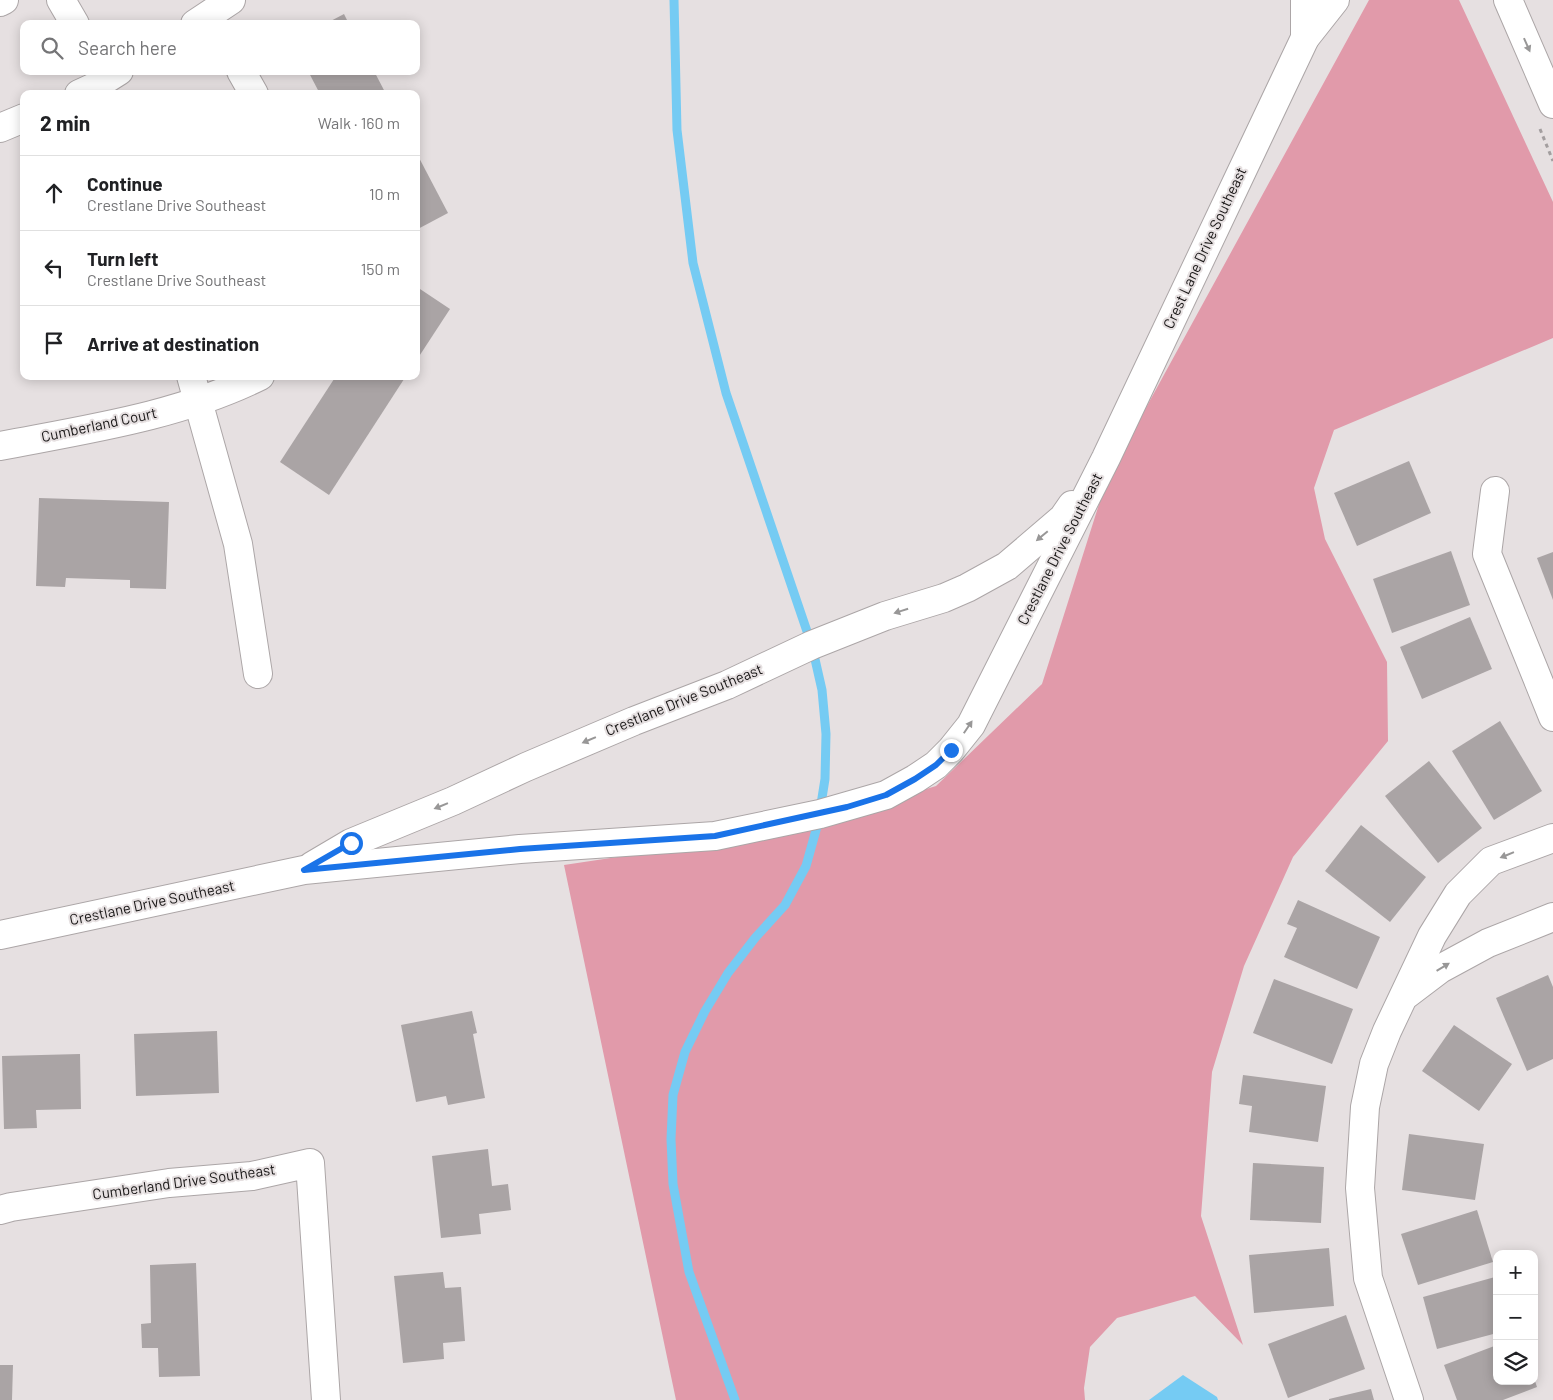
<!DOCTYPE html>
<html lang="en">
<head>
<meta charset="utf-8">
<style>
  :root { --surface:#fff; --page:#f6f6f6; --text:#202124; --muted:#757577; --line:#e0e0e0 }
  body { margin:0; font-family:Barlow,sans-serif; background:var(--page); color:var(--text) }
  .controls { position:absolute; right:15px; bottom:15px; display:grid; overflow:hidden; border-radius:10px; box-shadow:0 2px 12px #0003 }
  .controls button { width:45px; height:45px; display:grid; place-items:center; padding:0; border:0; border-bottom:1px solid var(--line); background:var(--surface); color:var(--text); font:25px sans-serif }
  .stop { position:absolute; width:15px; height:15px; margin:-11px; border:4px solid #1a73e8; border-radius:50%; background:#fff }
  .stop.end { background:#1a73e8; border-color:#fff; box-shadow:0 1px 5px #0008 }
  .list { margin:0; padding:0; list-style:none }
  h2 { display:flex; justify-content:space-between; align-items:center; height:65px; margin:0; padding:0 20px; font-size:21px }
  h2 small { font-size:16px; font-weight:400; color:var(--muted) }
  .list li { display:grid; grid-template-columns:32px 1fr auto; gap:15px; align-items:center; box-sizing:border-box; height:75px; padding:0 20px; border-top:1px solid var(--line) }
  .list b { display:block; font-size:19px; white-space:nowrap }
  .list p { margin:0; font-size:16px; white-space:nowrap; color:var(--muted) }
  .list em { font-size:16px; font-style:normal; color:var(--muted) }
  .icon { flex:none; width:28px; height:28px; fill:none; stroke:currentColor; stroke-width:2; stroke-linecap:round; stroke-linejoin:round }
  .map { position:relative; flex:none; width:1553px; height:1400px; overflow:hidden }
  .search { position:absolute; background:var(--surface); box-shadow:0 2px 12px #0003; left:20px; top:20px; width:400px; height:55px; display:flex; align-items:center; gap:12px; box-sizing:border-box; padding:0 18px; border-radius:10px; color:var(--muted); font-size:19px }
  .panel { position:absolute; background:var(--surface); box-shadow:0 2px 12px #0003; left:20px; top:90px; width:400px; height:290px; border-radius:10px }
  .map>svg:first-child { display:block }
  .green { fill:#e19aaa }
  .water { fill:#75cbf3 }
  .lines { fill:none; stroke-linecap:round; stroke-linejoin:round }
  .stream { stroke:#75cbf3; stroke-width:9 }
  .building { fill:#aaa4a5 }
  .minor-casing { stroke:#aca6a7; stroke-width:30 }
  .tertiary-casing { stroke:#aca6a7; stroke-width:30 }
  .path { stroke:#a39e9f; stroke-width:3; stroke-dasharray:4 4; stroke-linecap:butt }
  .minor { stroke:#fff; stroke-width:28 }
  .tertiary { stroke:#fff; stroke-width:28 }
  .oneway { fill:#989797 }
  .route { stroke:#1a73e8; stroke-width:6 }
  .labels { text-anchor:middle; stroke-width:4; stroke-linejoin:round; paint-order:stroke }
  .street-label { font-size:15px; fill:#191717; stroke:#e6e0e1 }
</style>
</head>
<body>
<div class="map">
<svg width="1553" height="1400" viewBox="0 0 1553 1400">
  <rect width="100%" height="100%" fill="#e6e0e1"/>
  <polygon class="green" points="1369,0 1459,0 1553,202 1553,338 1334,430 1314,488 1325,539 1387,662 1388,741 1293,857 1244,966 1212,1072 1201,1216 1243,1345 1195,1296 1117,1318 1090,1347 1084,1388 1085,1400 676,1400 564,865 791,831 936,786 1042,684 1107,479"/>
  <polygon class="water" points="1183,1375 1217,1397 1218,1400 1149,1400"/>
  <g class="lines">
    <polyline class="stream" points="674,0 677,130 693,263 726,393 812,646 822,690 826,734 825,779 818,823 806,866 785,905 755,938 728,973 705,1011 685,1052 673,1095 671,1139 673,1184 689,1272 735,1400"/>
  </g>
  <g class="building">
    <polygon points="344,14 349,24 325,24"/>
    <polygon points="308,71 374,71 386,94 320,94"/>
    <polygon points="416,152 448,213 416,230"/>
    <polygon points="420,289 450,309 416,361 416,295"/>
    <polygon points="336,376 406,376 329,495 280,462"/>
    <polygon points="1409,461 1431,513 1357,546 1334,493"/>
    <polygon points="39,498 169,502 166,589 130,588 130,580 66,578 65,587 36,586"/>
    <polygon points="1451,551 1470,605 1392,633 1373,579"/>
    <polygon points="1553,552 1553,600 1537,558"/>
    <polygon points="1470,617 1492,669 1422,699 1400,647"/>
    <polygon points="1500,721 1542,791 1494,820 1452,751"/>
    <polygon points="1429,761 1482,828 1438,863 1385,796"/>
    <polygon points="1361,825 1426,877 1390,922 1325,871"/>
    <polygon points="1298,900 1380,937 1357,989 1284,957 1297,928 1287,924"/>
    <polygon points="1548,975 1553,987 1553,1059 1527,1071 1496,998"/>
    <polygon points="1274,979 1353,1009 1332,1064 1253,1033"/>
    <polygon points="472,1011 477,1033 473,1034 485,1098 448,1105 446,1096 416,1102 401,1025"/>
    <polygon points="1454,1025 1512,1064 1479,1111 1422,1071"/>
    <polygon points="217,1031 219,1093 136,1096 134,1034"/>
    <polygon points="80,1054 81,1109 36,1110 37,1128 4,1129 2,1056"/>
    <polygon points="1243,1075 1326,1086 1318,1142 1249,1132 1252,1106 1239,1104"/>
    <polygon points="1409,1134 1484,1144 1475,1200 1402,1190"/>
    <polygon points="488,1149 492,1186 508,1184 511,1210 479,1214 481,1234 441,1238 432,1156"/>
    <polygon points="1253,1163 1324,1167 1321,1223 1250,1220"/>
    <polygon points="1477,1210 1493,1262 1418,1285 1401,1234"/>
    <polygon points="1329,1248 1334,1306 1254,1313 1249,1255"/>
    <polygon points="196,1263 200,1376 159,1377 158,1348 142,1348 141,1324 151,1323 150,1265"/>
    <polygon points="443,1272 445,1288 461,1287 465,1341 443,1343 444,1359 403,1363 394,1276"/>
    <polygon points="1495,1277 1497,1333 1437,1349 1423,1297"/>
    <polygon points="1346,1315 1365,1369 1288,1398 1268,1344"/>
    <polygon points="1497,1345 1497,1381 1535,1381 1537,1387 1503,1400 1457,1400 1444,1365"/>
    <polygon points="0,1365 13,1365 12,1400 0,1400"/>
    <polygon points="1371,1389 1374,1400 1329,1400 1329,1399"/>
  </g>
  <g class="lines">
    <defs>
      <g id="minor">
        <polyline points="61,0 75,24"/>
        <polyline points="0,2 4,0"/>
        <polyline points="195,24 231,0"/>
        <polyline points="1305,38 1305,0"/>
        <polyline points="241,71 254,94"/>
        <polyline points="79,94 92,88 119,71"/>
        <polyline points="0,128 24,118"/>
        <polyline points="191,376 238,544 258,674"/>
        <path d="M0 446C88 429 179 416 260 376"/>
        <polyline points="1495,491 1487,554 1553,717"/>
        <polyline points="312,866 351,843 453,801 526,767 634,721 727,685 812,645 885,616 944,598 967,588 1007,566 1063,518 1072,505"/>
        <polyline points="0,935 304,870 520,849 715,836 820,814 886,795 915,779 936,765 951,750 971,725 1106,458 1305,38 1335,0"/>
        <polyline points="1407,994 1440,969 1488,943 1553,917"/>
        <polyline points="0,1210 11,1207 169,1183 252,1176 310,1163 326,1400"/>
        <polyline points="1409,1400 1368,1278 1360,1188 1365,1107 1374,1064 1387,1031 1432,936 1458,894 1491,861 1553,838"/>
      </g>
      <polyline id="tertiary" points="1508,0 1553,104"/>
    </defs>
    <use href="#minor" class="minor-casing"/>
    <use href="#tertiary" class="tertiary-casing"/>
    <polyline class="path" points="1540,129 1553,161"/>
    <use href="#minor" class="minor"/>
    <use href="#tertiary" class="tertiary"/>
  </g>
  <defs><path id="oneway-solid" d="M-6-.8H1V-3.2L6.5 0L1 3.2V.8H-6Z" transform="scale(1.25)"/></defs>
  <g class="oneway">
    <use href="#oneway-solid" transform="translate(1527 45) rotate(66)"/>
    <use href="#oneway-solid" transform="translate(1042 536) rotate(140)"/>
    <use href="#oneway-solid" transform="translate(901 611) rotate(162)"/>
    <use href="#oneway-solid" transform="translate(968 727) rotate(-56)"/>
    <use href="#oneway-solid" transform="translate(589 740) rotate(157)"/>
    <use href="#oneway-solid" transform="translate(441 806) rotate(158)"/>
    <use href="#oneway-solid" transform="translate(1507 855) rotate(158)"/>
    <use href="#oneway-solid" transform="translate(1443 967) rotate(-31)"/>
  </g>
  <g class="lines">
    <polyline class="route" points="351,843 304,870 520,849 715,836 847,807 886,795 915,779 936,765 951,750"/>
  </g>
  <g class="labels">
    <g class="street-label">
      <text transform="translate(1205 248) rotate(-65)" y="5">Crest Lane Drive Southeast</text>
      <text transform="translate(99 425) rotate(-12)" y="5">Cumberland Court</text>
      <text transform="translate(1060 549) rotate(-63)" y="5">Crestlane Drive Southeast</text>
      <text transform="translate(684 700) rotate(-22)" y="5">Crestlane Drive Southeast</text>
      <text transform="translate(152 903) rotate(-12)" y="5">Crestlane Drive Southeast</text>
      <text transform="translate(184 1182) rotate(-8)" y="5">Cumberland Drive Southeast</text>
    </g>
  </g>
</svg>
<div class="controls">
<button>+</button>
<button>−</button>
<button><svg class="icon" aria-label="layers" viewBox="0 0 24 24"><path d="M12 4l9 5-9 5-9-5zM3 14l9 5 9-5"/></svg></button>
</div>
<div class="stop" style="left:351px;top:843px"></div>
<div class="stop end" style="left:951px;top:750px"></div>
<div class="search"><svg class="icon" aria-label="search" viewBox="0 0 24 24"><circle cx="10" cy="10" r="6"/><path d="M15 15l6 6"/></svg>Search here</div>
<section class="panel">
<h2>2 min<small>Walk · 160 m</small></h2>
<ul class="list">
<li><svg class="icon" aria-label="ahead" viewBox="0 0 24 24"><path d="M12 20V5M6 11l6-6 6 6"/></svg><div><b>Continue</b><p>Crestlane Drive Southeast</p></div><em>10 m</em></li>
<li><svg class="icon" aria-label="left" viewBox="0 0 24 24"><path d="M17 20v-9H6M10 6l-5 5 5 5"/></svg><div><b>Turn left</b><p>Crestlane Drive Southeast</p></div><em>150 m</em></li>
<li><svg class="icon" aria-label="arrive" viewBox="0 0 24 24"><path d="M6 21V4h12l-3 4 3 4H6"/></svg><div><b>Arrive at destination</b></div></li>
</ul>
</section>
</div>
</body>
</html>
